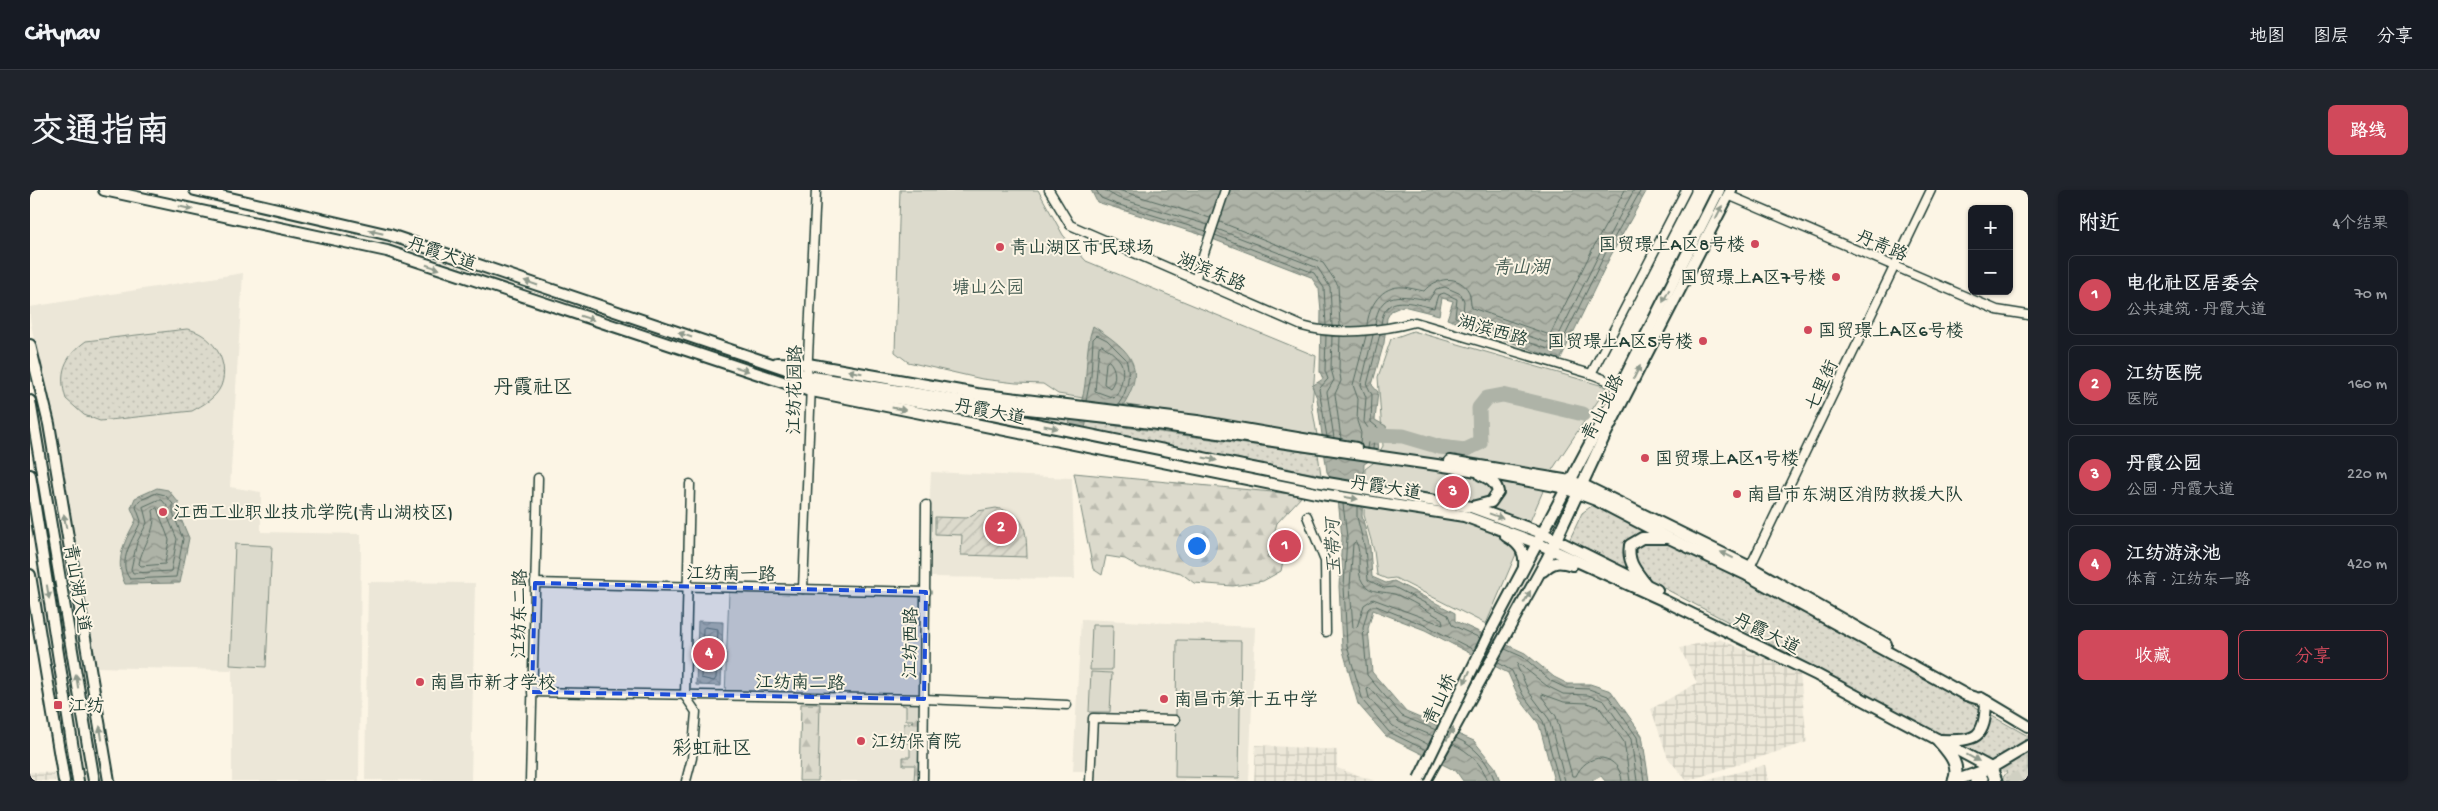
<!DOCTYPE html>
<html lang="zh">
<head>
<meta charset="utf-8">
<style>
  :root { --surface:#171b24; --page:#20242c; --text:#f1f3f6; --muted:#9ea1a6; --line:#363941; --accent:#d1495b }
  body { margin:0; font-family:"Gochi Hand","LXGW WenKai TC",sans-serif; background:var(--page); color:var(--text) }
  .controls { position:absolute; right:15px; top:15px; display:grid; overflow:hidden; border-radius:8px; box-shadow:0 1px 4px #0004 }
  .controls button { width:45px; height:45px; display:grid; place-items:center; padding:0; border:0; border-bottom:1px solid var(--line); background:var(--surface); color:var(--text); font:25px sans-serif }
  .you { position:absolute; left:1166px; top:355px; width:18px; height:18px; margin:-12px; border:4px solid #fff; border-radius:50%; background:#1a73e8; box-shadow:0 0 0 8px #1a73e833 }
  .badge { display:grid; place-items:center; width:32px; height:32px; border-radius:50%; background:var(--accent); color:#fff; font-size:16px; font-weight:700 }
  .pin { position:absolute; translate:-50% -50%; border:2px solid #fff; box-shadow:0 1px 5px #0006 }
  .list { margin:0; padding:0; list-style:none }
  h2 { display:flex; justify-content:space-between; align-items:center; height:65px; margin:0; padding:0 20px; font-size:21px }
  h2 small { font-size:16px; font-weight:400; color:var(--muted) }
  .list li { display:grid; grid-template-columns:32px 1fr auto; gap:15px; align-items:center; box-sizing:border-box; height:80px; margin:0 10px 10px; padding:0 10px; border:1px solid var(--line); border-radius:8px }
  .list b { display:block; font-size:19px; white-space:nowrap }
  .list p { margin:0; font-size:16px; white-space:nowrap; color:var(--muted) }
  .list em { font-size:16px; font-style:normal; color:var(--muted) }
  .actions { display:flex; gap:10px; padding:15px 20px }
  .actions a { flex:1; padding:11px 0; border:1px solid var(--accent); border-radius:8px; text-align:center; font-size:18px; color:var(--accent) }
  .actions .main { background:var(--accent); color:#fff }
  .map { position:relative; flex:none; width:1998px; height:591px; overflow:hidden; border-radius:8px }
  header { display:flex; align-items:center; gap:30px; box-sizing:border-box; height:70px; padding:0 25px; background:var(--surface); border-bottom:1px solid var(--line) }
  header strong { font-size:24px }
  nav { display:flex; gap:28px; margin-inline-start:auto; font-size:18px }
  .intro { display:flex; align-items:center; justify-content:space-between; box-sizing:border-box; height:120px; padding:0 30px }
  h1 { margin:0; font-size:35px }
  .button { padding:12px 22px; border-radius:8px; background:var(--accent); color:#fff; font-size:18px; font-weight:700 }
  main { display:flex; gap:30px; padding:0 30px }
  aside { flex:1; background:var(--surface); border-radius:8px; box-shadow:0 1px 4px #0004 }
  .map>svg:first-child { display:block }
  .built { fill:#ece7d8 }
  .industrial { fill:url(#industrial-grid) }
  .grass { fill:url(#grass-dots); stroke:#7e8c80 }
  .forest { fill:url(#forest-firs); stroke:#7e8c80 }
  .park { fill:#dcdacc; stroke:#7e8c80 }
  .garden { fill:url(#garden-furrows); stroke:#7e8c80 }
  .water { fill:url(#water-waves); stroke:#758479 }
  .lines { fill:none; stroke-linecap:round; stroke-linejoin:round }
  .shore { stroke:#586c62; stroke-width:1 }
  .river { stroke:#aeb3a7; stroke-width:15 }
  .highway-tunnel { stroke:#d0d0c2; stroke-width:11; stroke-dasharray:11 5.5; stroke-linecap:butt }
  .minor-casing { stroke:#1f3d34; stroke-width:11 }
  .major-casing { stroke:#1f3d34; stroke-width:14 }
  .highway-casing { stroke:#1f3d34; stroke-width:15 }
  .minor { stroke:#fcf5e5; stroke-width:8 }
  .major { stroke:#fcf5e5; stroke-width:10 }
  .highway { stroke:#fcf5e5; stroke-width:11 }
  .major-bridge-casing { stroke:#1f3d34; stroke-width:14; stroke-linecap:butt }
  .major-bridge { stroke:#fcf5e5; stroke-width:10 }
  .oneway { fill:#8e998c }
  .marked { fill:#1d4ed8; fill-opacity:0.2; stroke:#1d4ed8; stroke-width:4; stroke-dasharray:10 6; stroke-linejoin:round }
  .poi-dot { fill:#d1495b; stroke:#fcf5e5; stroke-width:2 }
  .labels { text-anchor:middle; stroke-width:4; stroke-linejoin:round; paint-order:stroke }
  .poi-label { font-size:18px; fill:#1f3d34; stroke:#fcf5e5; text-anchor:start }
  .street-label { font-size:18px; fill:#1f3d34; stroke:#fcf5e5 }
  .park-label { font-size:18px; fill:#455c52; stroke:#fcf5e5 }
  .water-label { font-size:19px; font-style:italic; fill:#435a51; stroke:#fcf5e5 }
  .quarter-label { font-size:20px; fill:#1f3d34; stroke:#fcf5e5 }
</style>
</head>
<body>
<header>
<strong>Citynav</strong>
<nav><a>地图</a><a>图层</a><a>分享</a></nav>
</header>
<div class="intro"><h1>交通指南</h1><a class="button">路线</a></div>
<main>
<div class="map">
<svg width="1998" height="591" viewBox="0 0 1998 591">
  <defs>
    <pattern id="industrial-grid" width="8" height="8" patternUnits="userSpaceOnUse" patternTransform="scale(1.25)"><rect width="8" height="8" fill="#ece7d8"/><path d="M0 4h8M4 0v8" fill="none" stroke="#cac7ba"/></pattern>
    <pattern id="grass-dots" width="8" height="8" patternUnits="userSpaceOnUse" patternTransform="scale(1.25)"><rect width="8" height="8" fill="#dcdacc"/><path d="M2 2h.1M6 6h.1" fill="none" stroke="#bcbcb0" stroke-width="1.8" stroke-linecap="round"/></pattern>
    <pattern id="forest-firs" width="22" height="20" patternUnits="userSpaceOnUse" patternTransform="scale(1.25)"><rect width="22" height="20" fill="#dcdacc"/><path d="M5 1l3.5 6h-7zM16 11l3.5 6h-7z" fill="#bcbcb0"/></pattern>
    <pattern id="garden-furrows" width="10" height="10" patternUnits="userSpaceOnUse" patternTransform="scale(1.25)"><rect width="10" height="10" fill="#dcdacc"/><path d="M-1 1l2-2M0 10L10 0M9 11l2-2" fill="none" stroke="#bcbcb0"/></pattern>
    <pattern id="water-waves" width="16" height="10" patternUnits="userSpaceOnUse" patternTransform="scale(1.25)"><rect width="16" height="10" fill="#aeb3a7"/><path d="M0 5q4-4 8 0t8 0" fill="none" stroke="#8d9389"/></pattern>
  </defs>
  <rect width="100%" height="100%" fill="#fcf5e5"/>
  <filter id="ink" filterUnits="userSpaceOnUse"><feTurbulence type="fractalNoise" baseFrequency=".02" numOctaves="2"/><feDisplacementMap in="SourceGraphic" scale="10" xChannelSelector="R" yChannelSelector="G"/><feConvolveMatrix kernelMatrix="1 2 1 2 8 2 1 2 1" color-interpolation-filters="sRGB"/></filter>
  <g filter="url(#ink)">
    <g class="built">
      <polygon points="213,83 200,297 231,302 231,342 331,344 329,591 202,591 202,480 63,477 0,128 0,117"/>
      <polygon points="901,282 1042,288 1045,389 896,387"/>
      <polygon points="338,392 445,393 441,591 335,590"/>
      <polygon points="1051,429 1225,437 1219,591 1063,591 1063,581 1043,581"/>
      <polygon points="770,508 893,510 891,591 769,591"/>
    </g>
    <g class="industrial">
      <polygon points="1689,449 1770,483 1777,552 1657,591 1638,568 1621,519 1667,493 1650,458"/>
      <polygon points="1226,555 1307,560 1307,578 1345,591 1224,591"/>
      <polygon points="1735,575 1739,591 1675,591"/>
      <polygon points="0,582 24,583 25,591 0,591"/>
    </g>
    <g class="grass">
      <path d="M157 139C181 143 201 171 191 196 186 208 173 215 162 221L70 231 54 225 36 209C28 183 34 167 56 151Z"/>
      <polygon points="936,215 1288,264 1291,285"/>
      <polygon points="1563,315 1714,388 1998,546 1998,591 1975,591 1972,589 1977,582 1788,479 1569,364 1539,351 1552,323"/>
    </g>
    <g class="forest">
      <polygon points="1044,283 1273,305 1247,333 1237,368 1253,371 1251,381 1233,391 1203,396 1164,393 1151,383 1131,378 1111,378 1095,369 1076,366 1072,385 1063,379"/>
      <polygon points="871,511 891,511 890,591 884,591 885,575 873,575 873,567 880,567 880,553 873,553 874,533 882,533 883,530 876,530 876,516 872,515"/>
      <polygon points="771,514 790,514 788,591 769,591"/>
    </g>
    <g class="park">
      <polygon points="870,0 1008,0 1033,45 1056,71 1286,166 1282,216 1287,245 1028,204 1013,194 986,193 952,189 878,172 865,162"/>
      <polygon points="1383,141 1577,197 1522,280 1456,434 1365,388 1357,389 1347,385 1344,361 1334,325 1335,279 1343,273 1353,256 1348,187 1361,149"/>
      <polygon points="205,354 242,356 236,477 200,475"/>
      <polygon points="699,402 896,402 894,509 695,506"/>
      <polygon points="1062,435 1083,435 1082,480 1060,480"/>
      <polygon points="1147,450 1211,451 1209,588 1145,587"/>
      <polygon points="1061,482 1082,483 1080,522 1059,522"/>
    </g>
    <path class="garden" d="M966 318C997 325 996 339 997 367L931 365 932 345 905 344V327L937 328 948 321Z"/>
    <g class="water">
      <polygon points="1061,0 1617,0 1580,67 1530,170 1417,129 1423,111 1412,108 1409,125 1373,116 1361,121 1357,128 1354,153 1342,195 1348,202 1345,230 1356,236 1358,246 1348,250 1349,265 1334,274 1332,326 1340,358 1342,387 1356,393 1364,391 1425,423 1425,431 1495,463 1524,487 1538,494 1560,494 1581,501 1612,545 1619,591 1575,591 1571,586 1562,591 1524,591 1509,534 1489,508 1478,483 1395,440 1343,420 1338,439 1342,482 1376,522 1444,551 1465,577 1470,591 1433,591 1426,581 1356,546 1328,514 1312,457 1309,396 1312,348 1307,299 1297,282 1287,208 1282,196 1293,189 1290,182 1291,121 1289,99 1281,87 1172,45 1067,12"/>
      <path d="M1063 136C1103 162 1120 179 1087 224L1070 214C1058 219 1057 231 1054 242L1031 254 1023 251C1032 239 1046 227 1051 213 1059 188 1054 160 1063 136Z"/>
      <path d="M127 298 138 300 149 313 148 322 159 348 150 393 95 394C84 371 94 352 106 330L101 318 105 308Z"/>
      <polygon points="668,431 693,432 691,496 666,495"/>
    </g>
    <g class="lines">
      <g class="shore">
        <polyline points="1066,0 1071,8 1086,14 1176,41"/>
        <polyline points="1074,0 1088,8 1178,35"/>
        <polyline points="1088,0 1180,28"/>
        <polyline points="1190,32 1293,73 1308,95 1310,136"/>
        <polyline points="1187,39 1288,78 1300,97 1302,136"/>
        <polyline points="1185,45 1284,83 1294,98 1296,135"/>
        <path d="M1351 134C1355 101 1382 114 1404 118L1408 105 1414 103 1427 109 1425 127 1527 162 1575 64 1611 0"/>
        <path d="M1337 135C1339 116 1351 95 1374 97 1381 98 1387 100 1394 101 1405 88 1429 83 1439 102 1441 107 1440 113 1442 118L1520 145 1563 58 1595 0"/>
        <path d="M1345 135C1349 98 1372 106 1399 110L1406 99 1415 97 1431 104 1434 111 1433 123 1524 155 1570 62 1604 0"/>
        <polyline points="1296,145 1295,181 1298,189 1289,199 1297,247"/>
        <polyline points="1302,146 1301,179 1304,190 1297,202 1304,248"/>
        <polyline points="1310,146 1309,178 1311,191 1305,204 1311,249"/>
        <path d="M1072 155C1078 159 1086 165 1090 171 1096 180 1091 201 1084 208L1065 201 1069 157Z"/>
        <path d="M1079 171C1086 178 1087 190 1080 198L1074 194 1076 173Z"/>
        <path d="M1056 211 1061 186 1063 149 1067 145 1077 150 1096 169C1101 185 1098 201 1088 215"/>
        <polyline points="1330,253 1331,243 1327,231 1328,209 1323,195 1336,146"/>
        <polyline points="1337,258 1340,241 1334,232 1336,207 1331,195 1343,145"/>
        <polyline points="1343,259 1344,248 1352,241 1341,232 1342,205 1337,195 1350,144"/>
        <path d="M127 303 135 305 143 314V323L153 349 146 387 100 389C86 372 104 348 111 331L106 317 109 311Z"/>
        <polygon points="128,310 132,310 137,316 137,325 147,349 141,381 103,383 101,379 107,352 117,333 113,317"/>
        <polyline points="1313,314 1317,347 1314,396 1317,456 1333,511 1359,542 1396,560"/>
        <polyline points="1327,316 1327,327 1335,359 1338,390 1354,398 1364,397 1418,425 1422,435 1450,448"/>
        <path d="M127 318 139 350 135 374 111 376 109 374C112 355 128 340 123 321Z"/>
        <path d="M1326 352C1333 364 1325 382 1333 393 1340 404 1355 401 1364 404 1380 409 1397 421 1412 429L1413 435 1343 409 1334 415 1327 437 1323 438 1320 396 1323 354Z"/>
        <polygon points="675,437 688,439 686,488 684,491 671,488 673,439"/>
        <polyline points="1475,459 1493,467 1521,491 1536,498 1559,499 1578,506 1607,547 1614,591"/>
        <polyline points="1467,472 1482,481 1493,505 1513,531 1529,591"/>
        <polyline points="1406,540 1372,526 1337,485 1333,438 1338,419 1342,416 1346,416 1397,436 1444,460"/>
        <path d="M1426 548C1446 557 1457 570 1465 591"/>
        <path d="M1423 554C1439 561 1452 574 1458 591"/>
        <polyline points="1399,555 1363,536 1339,508 1337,499 1340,498 1369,532 1403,546"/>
        <polyline points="1535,591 1519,529 1499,502 1487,476 1488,473 1517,496 1533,504 1558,505 1574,511 1601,549 1607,591"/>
        <path d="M1592 591C1591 579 1584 570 1572 568 1560 568 1551 575 1546 586H1542L1526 526 1512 507V504L1534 512 1557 513 1569 517 1594 552 1600 591"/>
      </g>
      <polyline class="river" points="1339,245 1373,246 1410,257 1435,260 1450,253 1449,218 1457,208 1473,205 1553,224"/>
      <g class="highway-tunnel">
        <polyline points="1956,586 1998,563"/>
        <polyline points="1980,591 1998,581"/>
      </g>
      <defs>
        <g id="minor">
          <path d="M1019 0 1040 35 1272 136C1306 146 1352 141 1385 132L1561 184 1594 197"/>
          <polyline points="1698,5 1967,120 1998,125"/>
          <polyline points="1165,90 1195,0"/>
          <polyline points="1561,184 1656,0"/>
          <polyline points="1277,326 1295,371 1296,442"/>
          <polyline points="1720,377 1901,0"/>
          <polyline points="505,393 896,402"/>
          <polyline points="773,399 781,194 777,187 786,0"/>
          <polyline points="502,502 894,509 1037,515"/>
          <polyline points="500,591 508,288"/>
          <polyline points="656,591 662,568 666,522 655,506 660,294"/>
          <polyline points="893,591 896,315"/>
          <polyline points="1060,591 1063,528 1145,530"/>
        </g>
        <g id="major">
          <polyline points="74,0 357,61 777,200 1291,304 1434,326 1507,353 1635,411 1787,485 1961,578"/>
          <path d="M165 0 360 45 777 186 944 213 1113 232 1441 280 1531 297 1566 310 1639 348 1717 385 1936 505 1956 511C1955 549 1947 551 1910 550"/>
          <polyline points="0,155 19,234 79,591"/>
          <polyline points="747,173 778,174 947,204 1167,231 1326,258"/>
          <polyline points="764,191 948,222 1291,292 1441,317 1512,343 1627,400"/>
          <polyline points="0,211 64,591"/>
          <polyline points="1420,271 1540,291 1553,295 1720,377 1856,454"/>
          <polyline points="0,285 48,591"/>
          <path d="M1442 317 1461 312 1468 302C1466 292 1459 289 1451 285"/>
          <path d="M1476 346C1488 353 1496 361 1494 376"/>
          <path d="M1513 381C1523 371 1529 371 1542 375"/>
          <polyline points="0,385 34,591"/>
          <path d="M1615 393C1606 381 1597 372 1600 355L1612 348H1636"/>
          <polyline points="1459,444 1591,195 1689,0"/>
          <polyline points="1951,508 1998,536"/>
          <polyline points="1395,591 1517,369 1575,245 1701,0"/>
          <polyline points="1924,591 1961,578 1998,556"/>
        </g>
        <g id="highway">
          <path d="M1908 550C1918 562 1931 574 1924 591"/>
          <polyline points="1961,578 1966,591"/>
          <polyline points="1946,591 1952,589"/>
        </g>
      </defs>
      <use href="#minor" class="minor-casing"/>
      <use href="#major" class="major-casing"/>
      <use href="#highway" class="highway-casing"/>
      <use href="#minor" class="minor"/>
      <use href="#major" class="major"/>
      <use href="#highway" class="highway"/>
      <defs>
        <polyline id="major-bridge" points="1389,589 1459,444"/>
      </defs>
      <use href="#major-bridge" class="major-bridge-casing"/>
      <use href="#major-bridge" class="major-bridge"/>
    </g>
    <defs><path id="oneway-solid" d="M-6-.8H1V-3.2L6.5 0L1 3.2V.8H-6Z" transform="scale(1.25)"/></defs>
    <g class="oneway">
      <use href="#oneway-solid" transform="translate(156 18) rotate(13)"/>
      <use href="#oneway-solid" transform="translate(1689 22) rotate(-63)"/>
      <use href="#oneway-solid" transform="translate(346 42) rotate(-167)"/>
      <use href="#oneway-solid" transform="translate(403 77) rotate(18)"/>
      <use href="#oneway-solid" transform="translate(501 93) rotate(-161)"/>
      <use href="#oneway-solid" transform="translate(1636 106) rotate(117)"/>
      <use href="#oneway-solid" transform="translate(557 128) rotate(18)"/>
      <use href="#oneway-solid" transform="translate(655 145) rotate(-161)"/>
      <use href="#oneway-solid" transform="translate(712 179) rotate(18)"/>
      <use href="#oneway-solid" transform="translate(825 182) rotate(-170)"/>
      <use href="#oneway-solid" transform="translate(1607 182) rotate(-63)"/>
      <use href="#oneway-solid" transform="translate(869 219) rotate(11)"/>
      <use href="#oneway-solid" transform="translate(1021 237) rotate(12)"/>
      <use href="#oneway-solid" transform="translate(1180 269) rotate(12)"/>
      <use href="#oneway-solid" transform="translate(1321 308) rotate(9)"/>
      <use href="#oneway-solid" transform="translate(1466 326) rotate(20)"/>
      <use href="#oneway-solid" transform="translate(35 331) rotate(-100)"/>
      <use href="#oneway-solid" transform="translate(1697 365) rotate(-154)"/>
      <use href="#oneway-solid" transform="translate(18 402) rotate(81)"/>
      <use href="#oneway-solid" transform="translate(1497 407) rotate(-61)"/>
      <use href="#oneway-solid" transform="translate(1437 487) rotate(115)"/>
      <use href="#oneway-solid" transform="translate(47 491) rotate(-99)"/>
      <use href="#oneway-solid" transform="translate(71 543) rotate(-99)"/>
      <use href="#oneway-solid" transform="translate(1420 544) rotate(-61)"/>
      <use href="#oneway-solid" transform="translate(1943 568) rotate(28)"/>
    </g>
  </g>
  <path class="marked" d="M505 393 896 402 894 509 502 502Z"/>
  <g class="poi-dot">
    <circle cx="1725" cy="54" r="5"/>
    <circle cx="970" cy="57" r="5"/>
    <circle cx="1806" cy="87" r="5"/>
    <circle cx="1778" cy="140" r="5"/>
    <circle cx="1673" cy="151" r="5"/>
    <circle cx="1615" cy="268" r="5"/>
    <circle cx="1707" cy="304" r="5"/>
    <circle cx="133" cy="322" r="5"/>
    <circle cx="390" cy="492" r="5"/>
    <circle cx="1134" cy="509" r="5"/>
    <rect x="23" y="510" width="10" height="10" rx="2.5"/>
    <circle cx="831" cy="551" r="5"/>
  </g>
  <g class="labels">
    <g class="poi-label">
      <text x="1715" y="60" text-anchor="end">国贸璟上A区8号楼</text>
      <text x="980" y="63">青山湖区市民球场</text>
      <text x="1796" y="93" text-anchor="end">国贸璟上A区7号楼</text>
      <text x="1788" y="146">国贸璟上A区6号楼</text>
      <text x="1663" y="157" text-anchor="end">国贸璟上A区5号楼</text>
      <text x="1625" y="274">国贸璟上A区1号楼</text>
      <text x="1717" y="310">南昌市东湖区消防救援大队</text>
      <text x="143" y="328">江西工业职业技术学院(青山湖校区)</text>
      <text x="400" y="498">南昌市新才学校</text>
      <text x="1144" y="515">南昌市第十五中学</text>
      <text x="38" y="521">江纺</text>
      <text x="841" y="557">江纺保育院</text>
    </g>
    <g class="street-label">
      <text transform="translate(1852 55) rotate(23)" y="6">丹青路</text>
      <text transform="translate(412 63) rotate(18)" y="6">丹霞大道</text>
      <text transform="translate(1182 81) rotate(23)" y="6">湖滨东路</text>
      <text transform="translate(1463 140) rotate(16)" y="6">湖滨西路</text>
      <text transform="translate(1791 195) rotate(-65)" y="6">七里街</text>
      <text transform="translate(764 200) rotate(-89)" y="6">江纺花园路</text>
      <text transform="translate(1572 217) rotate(-63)" y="6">青山北路</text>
      <text transform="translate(960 221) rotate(11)" y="6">丹霞大道</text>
      <text transform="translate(1356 297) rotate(9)" y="6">丹霞大道</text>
      <text transform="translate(701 383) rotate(1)" y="6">江纺南一路</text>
      <text transform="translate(48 398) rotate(81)" y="6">青山湖大道</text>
      <text transform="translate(489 424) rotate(-89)" y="6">江纺东二路</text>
      <text transform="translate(1737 443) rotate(26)" y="6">丹霞大道</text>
      <text transform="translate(880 453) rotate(-89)" y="6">江纺西路</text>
      <text transform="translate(770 492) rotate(1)" y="6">江纺南二路</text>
      <text transform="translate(1409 509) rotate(-65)" y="6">青山桥</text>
    </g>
    <g class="park-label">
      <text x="958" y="103">塘山公园</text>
    </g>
    <g class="water-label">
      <text x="1491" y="83">青山湖</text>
      <text transform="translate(1302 357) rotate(-92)" y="7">玉带河</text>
    </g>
    <g class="quarter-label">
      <text x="503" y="203">丹霞社区</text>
      <text x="682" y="564">彩虹社区</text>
    </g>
  </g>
</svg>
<div class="controls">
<button>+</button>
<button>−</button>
</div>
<div class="you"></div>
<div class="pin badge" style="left:1255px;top:356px">1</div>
<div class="pin badge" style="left:971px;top:338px">2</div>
<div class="pin badge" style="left:1423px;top:302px">3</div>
<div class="pin badge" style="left:679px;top:464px">4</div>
</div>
<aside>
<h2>附近<small>4个结果</small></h2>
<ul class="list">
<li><span class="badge">1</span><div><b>电化社区居委会</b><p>公共建筑 · 丹霞大道</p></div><em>70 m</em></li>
<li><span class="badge">2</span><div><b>江纺医院</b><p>医院</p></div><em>160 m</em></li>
<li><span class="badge">3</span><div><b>丹霞公园</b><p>公园 · 丹霞大道</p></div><em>220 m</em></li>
<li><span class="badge">4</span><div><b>江纺游泳池</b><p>体育 · 江纺东一路</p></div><em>420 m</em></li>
</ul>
<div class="actions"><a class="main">收藏</a><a>分享</a></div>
</aside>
</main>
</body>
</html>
